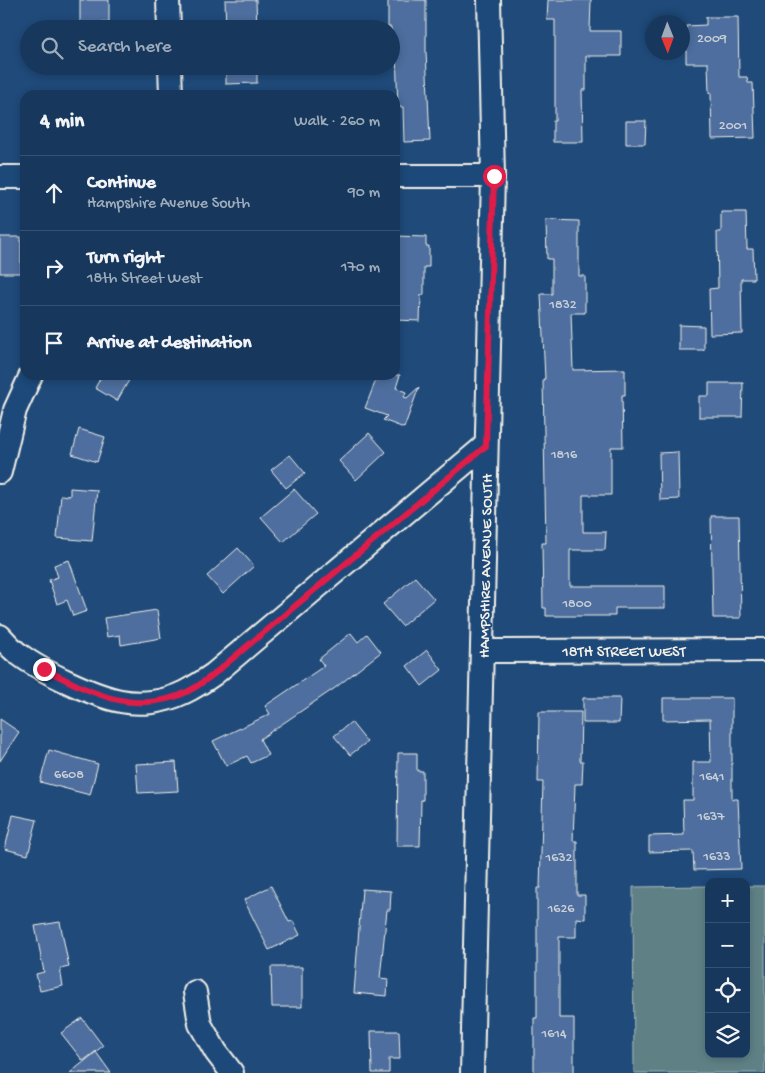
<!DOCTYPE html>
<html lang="en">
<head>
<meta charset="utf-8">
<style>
  :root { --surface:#17385c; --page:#244365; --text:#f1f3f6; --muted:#9eacbb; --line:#365272 }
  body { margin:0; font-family:"Gochi Hand",sans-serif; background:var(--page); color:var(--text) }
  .controls { position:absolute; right:15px; bottom:15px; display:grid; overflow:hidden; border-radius:10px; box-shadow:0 2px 8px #0003 }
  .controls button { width:45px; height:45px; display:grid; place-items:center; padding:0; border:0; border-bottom:1px solid var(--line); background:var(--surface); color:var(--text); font:25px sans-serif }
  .compass { position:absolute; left:645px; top:15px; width:45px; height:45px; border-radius:50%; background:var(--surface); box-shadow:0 2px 8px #0003; rotate:179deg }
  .stop { position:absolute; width:15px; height:15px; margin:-11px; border:4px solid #e11d48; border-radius:50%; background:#fff }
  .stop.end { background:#e11d48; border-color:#fff; box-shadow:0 1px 5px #0008 }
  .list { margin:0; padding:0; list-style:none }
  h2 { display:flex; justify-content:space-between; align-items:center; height:65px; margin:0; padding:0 20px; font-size:21px }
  h2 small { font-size:16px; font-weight:400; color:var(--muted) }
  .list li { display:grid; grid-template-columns:32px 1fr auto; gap:15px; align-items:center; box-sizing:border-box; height:75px; padding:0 20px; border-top:1px solid var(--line) }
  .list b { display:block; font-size:19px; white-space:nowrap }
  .list p { margin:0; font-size:16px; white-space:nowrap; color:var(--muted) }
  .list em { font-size:16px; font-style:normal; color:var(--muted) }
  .icon { flex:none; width:28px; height:28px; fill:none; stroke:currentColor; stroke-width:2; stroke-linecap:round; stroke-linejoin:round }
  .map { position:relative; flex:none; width:765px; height:1073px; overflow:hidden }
  .search { position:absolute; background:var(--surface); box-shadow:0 2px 8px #0003; left:20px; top:20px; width:380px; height:55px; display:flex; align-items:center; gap:12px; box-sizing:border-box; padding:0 18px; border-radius:28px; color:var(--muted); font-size:19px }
  .panel { position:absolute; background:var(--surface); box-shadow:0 2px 8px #0003; left:20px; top:90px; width:380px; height:290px; border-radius:15px }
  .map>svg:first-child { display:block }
  .park { fill:#5e8186; stroke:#a9b9b7 }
  .building { fill:#4d6e9e; stroke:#f4f1e8 }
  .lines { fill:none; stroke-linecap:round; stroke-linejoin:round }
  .street-casing { stroke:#f4f1e8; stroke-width:26 }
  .street { stroke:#1f4a7a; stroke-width:22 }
  .route { stroke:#e11d48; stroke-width:6 }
  .labels { text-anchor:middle; stroke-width:4; stroke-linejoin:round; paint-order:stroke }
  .number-label { font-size:14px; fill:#cad0d6 }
  .street-label { font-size:16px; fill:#f4f1e8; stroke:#1f4a7a }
</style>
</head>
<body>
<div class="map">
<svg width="765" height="1073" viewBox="0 0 765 1073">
  <rect width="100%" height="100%" fill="#1f4a7a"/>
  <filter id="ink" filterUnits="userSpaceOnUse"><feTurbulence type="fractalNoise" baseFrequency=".02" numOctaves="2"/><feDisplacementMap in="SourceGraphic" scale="10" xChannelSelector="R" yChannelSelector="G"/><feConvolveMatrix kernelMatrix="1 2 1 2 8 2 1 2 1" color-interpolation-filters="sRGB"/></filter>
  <g filter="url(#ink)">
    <polygon class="park" points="709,886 709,1054 746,1054 746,886 765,886 765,1073 634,1073 633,887"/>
    <g class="building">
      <rect x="80" y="0" width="29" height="23"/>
      <polygon points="225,0 256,0 257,29 226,29"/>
      <polygon points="388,0 426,0 426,51 430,141 404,142 403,107 398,107 396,53 391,54 391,27 388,27"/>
      <polygon points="548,0 591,0 590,31 621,31 621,56 586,56 586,90 582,90 583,142 553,142 553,121 555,121 555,20 547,20"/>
      <polygon points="706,17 738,17 739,77 747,77 748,83 753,83 755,138 712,139 711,93 709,93 708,63 686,63 686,26 706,25"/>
      <polygon points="226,66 257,66 257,83 226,84"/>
      <polygon points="626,121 646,121 645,144 626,144"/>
      <polygon points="721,212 746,212 747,249 753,249 754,279 741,279 742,333 710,334 709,289 718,288 717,232 721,232"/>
      <polygon points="546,220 579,221 579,276 585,276 585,313 571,313 573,370 625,369 625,395 622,395 623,447 611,447 611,495 583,495 583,532 606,532 605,550 570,550 570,586 665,586 665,608 615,608 615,616 546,616 546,608 543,608 542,543 546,543 543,379 545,379 541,294 552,294 552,259 547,259"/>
      <polygon points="395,236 426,237 426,246 429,246 429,267 424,267 424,295 421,295 420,321 395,320 397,258 395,258"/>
      <rect x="0" y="237" width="21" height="36"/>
      <polygon points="679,325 704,326 704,350 679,350"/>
      <polygon points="102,375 132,375 117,401 95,388"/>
      <polygon points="378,375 400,375 396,388 406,392 404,397 407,398 419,387 404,428 383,420 387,416 365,408"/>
      <polygon points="709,383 743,383 742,417 699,417 699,396 709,396"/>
      <polygon points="79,429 105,437 97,462 72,454"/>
      <polygon points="369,433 386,452 356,480 339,461"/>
      <polygon points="678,452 679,499 660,500 659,453"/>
      <polygon points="290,455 305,473 286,488 271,470"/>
      <polygon points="70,488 97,490 92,541 57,538 61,495 70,496"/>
      <polygon points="294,489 316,514 283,542 261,517"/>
      <polygon points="711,516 739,516 741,618 713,618"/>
      <polygon points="238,548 254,566 223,594 207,576"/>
      <polygon points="69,560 87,611 73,616 67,600 57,604 49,580 58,577 54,565"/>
      <polygon points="415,577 434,599 402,626 383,604"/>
      <polygon points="157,610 161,638 121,645 120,635 107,637 104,618"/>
      <polygon points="351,633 358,642 367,634 381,652 335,688 260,739 268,755 251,763 247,756 226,766 213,741 270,714 265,706 324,666 319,659"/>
      <polygon points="427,650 442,670 422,686 407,666"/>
      <polygon points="583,698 620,698 619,723 583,723"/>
      <polygon points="663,698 732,698 732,799 738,799 741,869 694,870 693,851 649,852 649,836 684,835 683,800 693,800 693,762 711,762 710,719 663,720"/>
      <polygon points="539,712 581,712 580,761 583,761 582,784 575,784 573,841 577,841 577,895 585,895 585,919 576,918 576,937 559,937 559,1018 574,1018 574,1073 534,1073 534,1018 537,1018 537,888 540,888 543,782 538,782"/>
      <polygon points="0,719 19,732 0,761"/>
      <polygon points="351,722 367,742 350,755 334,736"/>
      <polygon points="49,750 98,764 90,795 40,782"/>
      <polygon points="398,753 417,753 417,771 423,771 423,800 421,800 420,846 397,846"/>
      <polygon points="176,762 178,791 138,793 136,764"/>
      <polygon points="13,815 37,820 28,855 5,849"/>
      <polygon points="271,886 289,922 293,921 300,935 269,950 244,900"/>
      <polygon points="362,889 391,891 390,910 387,910 380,978 388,979 387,996 354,993"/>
      <polygon points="60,922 69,967 60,969 63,986 40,991 36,974 44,972 35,926"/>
      <polygon points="271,967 302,967 302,1007 272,1007"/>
      <polygon points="82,1018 103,1046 83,1061 61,1033"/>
      <polygon points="371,1031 399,1031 400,1059 389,1059 389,1073 372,1073"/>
      <polygon points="96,1052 111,1073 70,1073"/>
    </g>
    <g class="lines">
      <defs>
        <g id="street">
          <polyline points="168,0 169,29"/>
          <polyline points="170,66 171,95"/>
          <polyline points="395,176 493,176"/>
          <polyline points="0,177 25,177"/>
          <polyline points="0,472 15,410 31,375"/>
          <path d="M0 636C6 642 12 650 20 655 41 671 94 696 121 701 130 703 143 703 152 702 176 699 194 688 214 674L486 445"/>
          <polyline points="482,651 765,650"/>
          <polyline points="195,992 200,1024 216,1052 232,1073"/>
          <polyline points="472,1073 493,176 489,0"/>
        </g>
      </defs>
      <use href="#street" class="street-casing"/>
      <use href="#street" class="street"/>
    </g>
  </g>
  <g class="lines" filter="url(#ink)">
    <path class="route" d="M44 669C87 690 125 713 174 697 189 693 202 683 214 674L486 446 494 176"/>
  </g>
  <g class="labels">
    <g class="number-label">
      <text x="712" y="42">2009</text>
      <text x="733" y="129">2001</text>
      <text x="563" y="308">1832</text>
      <text x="564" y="458">1816</text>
      <text x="577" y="607">1800</text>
      <text x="69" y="778">6608</text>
      <text x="712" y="780">1641</text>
      <text x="711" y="820">1637</text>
      <text x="717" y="860">1633</text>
      <text x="559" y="861">1632</text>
      <text x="561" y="912">1626</text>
      <text x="554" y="1037">1614</text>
    </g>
    <g class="street-label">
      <text transform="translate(484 566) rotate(-89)" y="6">HAMPSHIRE AVENUE SOUTH</text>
      <text x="624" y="656">18TH STREET WEST</text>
    </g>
  </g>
</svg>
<div class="controls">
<button>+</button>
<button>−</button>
<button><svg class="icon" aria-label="locate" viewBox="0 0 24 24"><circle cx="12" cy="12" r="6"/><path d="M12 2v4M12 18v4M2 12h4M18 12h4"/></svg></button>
<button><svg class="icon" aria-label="layers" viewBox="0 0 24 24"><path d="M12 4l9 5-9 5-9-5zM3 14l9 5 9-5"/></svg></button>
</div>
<svg class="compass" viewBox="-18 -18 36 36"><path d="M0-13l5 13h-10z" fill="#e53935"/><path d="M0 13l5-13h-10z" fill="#9eacbb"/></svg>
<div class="stop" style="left:494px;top:176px"></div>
<div class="stop end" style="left:44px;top:669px"></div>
<div class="search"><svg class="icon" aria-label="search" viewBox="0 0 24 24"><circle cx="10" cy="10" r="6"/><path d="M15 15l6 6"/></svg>Search here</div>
<section class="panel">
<h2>4 min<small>Walk · 260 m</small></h2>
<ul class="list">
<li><svg class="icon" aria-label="ahead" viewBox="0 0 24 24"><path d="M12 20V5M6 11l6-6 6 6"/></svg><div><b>Continue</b><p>Hampshire Avenue South</p></div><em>90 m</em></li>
<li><svg class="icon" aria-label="right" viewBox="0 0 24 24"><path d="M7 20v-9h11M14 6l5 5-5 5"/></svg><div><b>Turn right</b><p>18th Street West</p></div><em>170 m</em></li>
<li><svg class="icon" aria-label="arrive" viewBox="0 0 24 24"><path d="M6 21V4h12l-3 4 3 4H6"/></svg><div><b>Arrive at destination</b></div></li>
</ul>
</section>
</div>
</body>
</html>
